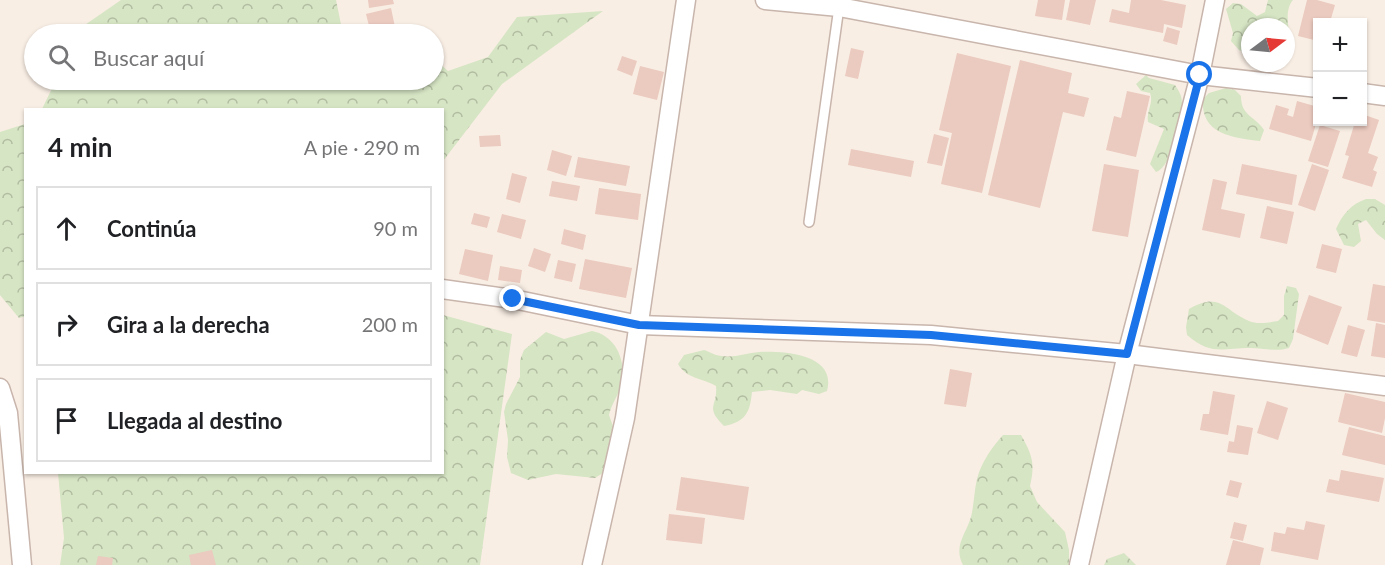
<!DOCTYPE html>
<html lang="es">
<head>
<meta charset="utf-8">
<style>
  :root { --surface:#fff; --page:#f6f6f6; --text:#202124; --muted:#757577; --line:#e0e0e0 }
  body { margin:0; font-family:Lato,sans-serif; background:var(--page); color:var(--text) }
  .controls { position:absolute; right:18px; top:18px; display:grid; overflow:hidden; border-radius:0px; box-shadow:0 2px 4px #0004 }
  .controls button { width:54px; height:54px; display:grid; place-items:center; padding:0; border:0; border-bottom:2px solid var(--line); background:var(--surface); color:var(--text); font:30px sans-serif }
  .compass { position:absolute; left:1241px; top:18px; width:54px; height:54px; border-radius:50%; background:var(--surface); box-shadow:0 2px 4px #0004; rotate:74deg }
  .stop { position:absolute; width:18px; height:18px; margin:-14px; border:4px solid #1a73e8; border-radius:50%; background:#fff }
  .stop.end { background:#1a73e8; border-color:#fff; box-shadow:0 2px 6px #0008 }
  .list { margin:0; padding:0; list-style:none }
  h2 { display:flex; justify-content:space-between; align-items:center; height:78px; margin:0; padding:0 24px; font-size:26px }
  h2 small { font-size:20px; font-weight:400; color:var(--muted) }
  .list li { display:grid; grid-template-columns:39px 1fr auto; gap:18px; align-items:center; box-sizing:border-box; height:84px; margin:0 12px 12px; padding:0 12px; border:2px solid var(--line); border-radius:0px }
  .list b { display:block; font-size:22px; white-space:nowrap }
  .list em { font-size:20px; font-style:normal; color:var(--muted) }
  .icon { flex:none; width:33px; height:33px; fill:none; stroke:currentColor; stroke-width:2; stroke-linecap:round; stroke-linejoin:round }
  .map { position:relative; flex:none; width:1385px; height:565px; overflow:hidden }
  .search { position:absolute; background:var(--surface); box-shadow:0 2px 4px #0004; left:24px; top:24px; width:420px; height:66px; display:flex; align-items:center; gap:15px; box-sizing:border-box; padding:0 21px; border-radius:33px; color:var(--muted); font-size:22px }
  .panel { position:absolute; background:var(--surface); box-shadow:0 2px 4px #0004; left:24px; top:108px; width:420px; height:366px; border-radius:0px }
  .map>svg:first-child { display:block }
  .forest { fill:url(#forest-crowns) }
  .building { fill:#ebcabf }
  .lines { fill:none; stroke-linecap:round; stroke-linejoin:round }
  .service-casing { stroke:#c8b5ac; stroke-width:12 }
  .minor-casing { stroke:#c8b5ac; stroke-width:21 }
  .service { stroke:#fff; stroke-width:9 }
  .minor { stroke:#fff; stroke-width:18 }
  .route { stroke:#1a73e8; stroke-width:8 }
</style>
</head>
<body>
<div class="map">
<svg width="1385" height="565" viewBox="0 0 1385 565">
  <defs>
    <pattern id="forest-crowns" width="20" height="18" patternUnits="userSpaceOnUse" patternTransform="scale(1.5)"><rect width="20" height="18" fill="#d6e5c4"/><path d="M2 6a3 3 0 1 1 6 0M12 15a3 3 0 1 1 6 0" fill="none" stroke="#b2bca1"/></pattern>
  </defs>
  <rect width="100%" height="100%" fill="#f9eee4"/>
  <g class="forest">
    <polygon points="121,0 336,0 343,34 76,34 79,29"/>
    <path d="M1268 0H1293C1284 10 1289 28 1290 41L1286 44V27H1250V55L1239 50 1231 41 1233 33 1226 9 1233 3 1241 4 1257 16 1265 12Z"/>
    <polygon points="603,11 502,84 443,161 442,110 42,109 56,80 434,80 434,58 448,71 488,57 517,17"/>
    <path d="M1146 75 1149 78 1175 85C1179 91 1182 96 1182 103 1183 118 1171 168 1156 172L1150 164 1164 129 1148 122C1146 111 1154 103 1150 93L1141 91 1136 84Z"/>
    <path d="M1226 88 1235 90 1241 96C1241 116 1254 115 1264 130L1260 141C1233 138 1200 134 1203 99L1209 93Z"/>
    <polygon points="25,124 26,316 19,318 0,295 0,132"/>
    <path d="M1366 199H1375L1385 205V240L1377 234 1366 220 1358 224 1361 241 1354 247 1344 245 1336 229C1342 215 1351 204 1366 199Z"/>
    <path d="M1287 286 1296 288 1299 294 1293 339 1289 348C1276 352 1264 348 1250 348 1223 348 1211 356 1187 335L1186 327 1189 309C1221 291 1223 310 1249 321 1258 325 1270 322 1278 321L1284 315V296Z"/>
    <polygon points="443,315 512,334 480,565 60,565 64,538 58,473 442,472"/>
    <path d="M592 331C618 336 628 365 620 388 617 398 611 405 609 415L615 432 617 459 603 473 595 478 556 474 528 480 511 473 507 457 508 440 504 412 506 404 520 377V360L524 350 546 332 564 339Z"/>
    <path d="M704 350C710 352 716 356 722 356 734 358 747 353 759 352 784 351 837 354 827 391L819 394 802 390 797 394 770 390 752 392C750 412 746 422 724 426 704 406 718 407 716 386 702 378 687 379 678 364L684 355Z"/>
    <path d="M1003 435H1021C1033 456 1035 464 1030 486L1037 502 1065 532 1069 550V565H963C953 546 966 534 971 517 974 505 974 492 977 479 981 463 992 447 1003 435Z"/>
    <polygon points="1124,553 1136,565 1104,565 1107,559"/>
  </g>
  <g class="building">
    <polygon points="368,0 393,0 394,4 369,8"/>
    <polygon points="1038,0 1065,0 1062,20 1035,16"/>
    <polygon points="1070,0 1096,0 1090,25 1066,20"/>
    <polygon points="1131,0 1161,0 1186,5 1182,28 1164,24 1163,33 1109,22 1112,9 1129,13"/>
    <polygon points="1307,0 1317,0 1335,5 1330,22 1318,22 1318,41 1298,36"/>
    <polygon points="391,8 396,32 371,34 366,14"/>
    <polygon points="1167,27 1180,31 1177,45 1163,41"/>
    <polygon points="851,48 864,51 858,79 845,76"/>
    <polygon points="957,53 1011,66 982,193 941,184 952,133 939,130"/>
    <polygon points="622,56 637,61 632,76 617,70"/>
    <polygon points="1020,60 1072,73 1068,93 1089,98 1084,117 1063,112 1040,208 988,195"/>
    <polygon points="640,66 664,72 657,100 633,94"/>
    <polygon points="1127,91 1150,96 1136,157 1106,150 1114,116 1121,118"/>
    <polygon points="1297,101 1318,107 1318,117 1311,141 1269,129 1276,105 1289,109 1287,115 1293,117"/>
    <polygon points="1362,114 1379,120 1368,153 1378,157 1373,170 1377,172 1372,187 1342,178 1349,156 1345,155 1355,122 1362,122"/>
    <polygon points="1320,125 1340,131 1328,167 1308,161"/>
    <polygon points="934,134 949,138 942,166 927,163"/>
    <polygon points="500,135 501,146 480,147 479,136"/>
    <polygon points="851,149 914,161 911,177 848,165"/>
    <polygon points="552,150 572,156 566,176 547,170"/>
    <polygon points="578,157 630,166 626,186 574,177"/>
    <polygon points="1104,164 1139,170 1128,237 1092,231"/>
    <polygon points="1242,164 1297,175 1292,205 1236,194"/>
    <polygon points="1312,164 1329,170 1315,211 1298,205"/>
    <polygon points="512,173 527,177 520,203 506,199"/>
    <polygon points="1213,179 1227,182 1221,209 1245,214 1240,238 1202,230"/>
    <polygon points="552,181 580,186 577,201 549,196"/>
    <polygon points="599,188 641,194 638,220 595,214"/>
    <polygon points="1267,206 1294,212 1287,244 1260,238"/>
    <polygon points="474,213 490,217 487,228 471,224"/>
    <polygon points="502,214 526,220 521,239 497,232"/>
    <polygon points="564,229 586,235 583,250 561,244"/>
    <polygon points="1322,244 1342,249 1336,273 1316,268"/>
    <polygon points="534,248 551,254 545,272 528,266"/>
    <polygon points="465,249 493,255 488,281 459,274"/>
    <polygon points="585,259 632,268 626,298 579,289"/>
    <polygon points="558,260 576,264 572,282 554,278"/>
    <polygon points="500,266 522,270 520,283 498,280"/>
    <polygon points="1373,284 1385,286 1385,323 1367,320"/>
    <polygon points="1309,295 1342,307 1328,345 1296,332"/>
    <polygon points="1376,323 1385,325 1385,358 1371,356"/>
    <polygon points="1348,325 1365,330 1357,357 1341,353"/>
    <polygon points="950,369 972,373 966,407 944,404"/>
    <polygon points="1213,391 1235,395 1228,435 1200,430 1203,414 1209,414"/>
    <polygon points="1345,393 1385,402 1385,418 1382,433 1338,422"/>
    <polygon points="1267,401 1288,408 1278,440 1257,433"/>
    <polygon points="1237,425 1253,428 1248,455 1227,452 1229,441 1234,442"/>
    <polygon points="1349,427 1385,436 1385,465 1342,455"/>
    <polygon points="1341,470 1384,478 1379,502 1326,492 1329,479 1339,481"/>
    <polygon points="681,477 749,487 744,520 676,510"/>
    <polygon points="1230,480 1242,483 1238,498 1226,495"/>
    <polygon points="669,514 705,518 702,544 666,540"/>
    <polygon points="1306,521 1325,525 1318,560 1271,551 1274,532 1285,534 1287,527 1304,530"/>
    <polygon points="1234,522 1247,525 1243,541 1230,538"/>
    <polygon points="1233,540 1264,548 1260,565 1226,565"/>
    <polygon points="212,550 216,565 191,565 189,555"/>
    <polygon points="98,556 113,558 112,565 96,565"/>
  </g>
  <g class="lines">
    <defs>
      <polyline id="service" points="809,222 839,7"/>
      <g id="minor">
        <polyline points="765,0 839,7 1200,75 1318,88"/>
        <polyline points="1362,93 1385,96"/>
        <polyline points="442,289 513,299 639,325 931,335 1127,354 1385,386"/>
        <polyline points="0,388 8,413 22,565"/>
        <polyline points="592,565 625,418 686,0"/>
        <polyline points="1079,565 1127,354 1200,75 1215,0"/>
      </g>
    </defs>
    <use href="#service" class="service-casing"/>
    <use href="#minor" class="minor-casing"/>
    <use href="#service" class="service"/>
    <use href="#minor" class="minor"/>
  </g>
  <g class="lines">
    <polyline class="route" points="513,299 639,325 931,335 1127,354 1200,75"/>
  </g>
</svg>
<div class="controls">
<button>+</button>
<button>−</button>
</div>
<svg class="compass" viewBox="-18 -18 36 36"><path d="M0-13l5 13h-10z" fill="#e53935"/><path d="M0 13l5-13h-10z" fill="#757577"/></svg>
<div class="stop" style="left:1200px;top:75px"></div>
<div class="stop end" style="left:513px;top:299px"></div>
<div class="search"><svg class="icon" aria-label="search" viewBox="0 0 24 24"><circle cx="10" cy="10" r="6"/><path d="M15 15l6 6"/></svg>Buscar aquí</div>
<section class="panel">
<h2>4 min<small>A pie · 290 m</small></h2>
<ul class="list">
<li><svg class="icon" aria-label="ahead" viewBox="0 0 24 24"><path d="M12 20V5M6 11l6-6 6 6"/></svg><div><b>Continúa</b></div><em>90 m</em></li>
<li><svg class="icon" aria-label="right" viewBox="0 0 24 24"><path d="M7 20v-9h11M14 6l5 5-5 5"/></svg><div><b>Gira a la derecha</b></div><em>200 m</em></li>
<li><svg class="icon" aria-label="arrive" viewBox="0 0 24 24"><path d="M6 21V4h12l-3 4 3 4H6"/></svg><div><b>Llegada al destino</b></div></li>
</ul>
</section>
</div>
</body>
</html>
